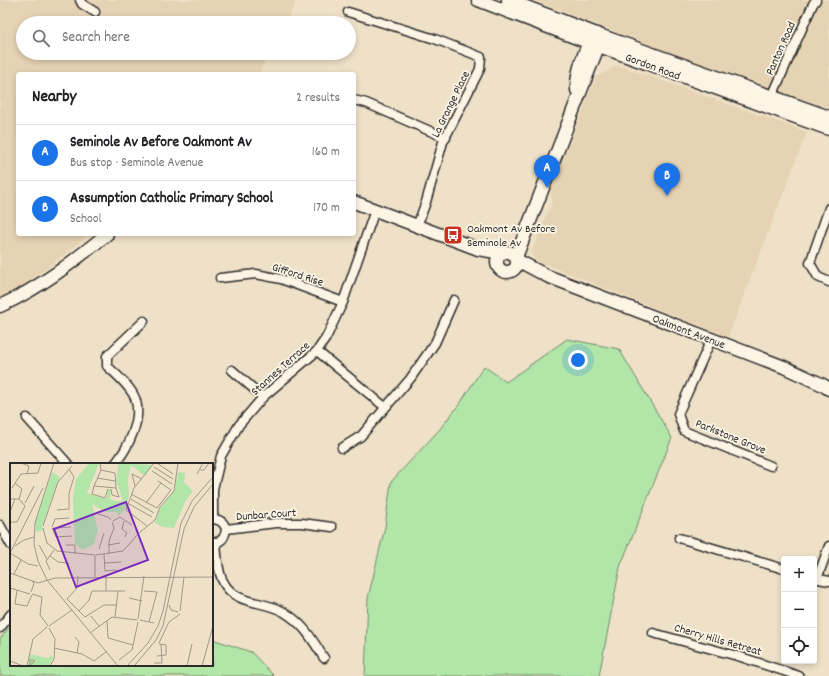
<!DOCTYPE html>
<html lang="en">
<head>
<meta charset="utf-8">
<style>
  :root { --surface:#fff; --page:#f2f2f2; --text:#202124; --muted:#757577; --line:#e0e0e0; --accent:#1a73e8 }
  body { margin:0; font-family:Dekko,sans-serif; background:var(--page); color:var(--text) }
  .controls { position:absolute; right:12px; bottom:12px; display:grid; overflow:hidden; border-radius:4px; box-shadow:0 2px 6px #0003 }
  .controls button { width:36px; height:36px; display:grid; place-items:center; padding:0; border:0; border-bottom:1px solid var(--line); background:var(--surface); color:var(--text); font:20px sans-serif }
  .you { position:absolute; left:578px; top:360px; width:14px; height:14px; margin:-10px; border:3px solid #fff; border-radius:50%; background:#1a73e8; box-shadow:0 0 0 6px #1a73e833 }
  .badge { display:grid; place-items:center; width:26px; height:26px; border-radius:50%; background:var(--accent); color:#fff; font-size:13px; font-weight:700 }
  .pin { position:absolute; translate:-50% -33px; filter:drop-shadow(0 1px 2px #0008) }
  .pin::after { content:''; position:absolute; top:21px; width:14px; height:12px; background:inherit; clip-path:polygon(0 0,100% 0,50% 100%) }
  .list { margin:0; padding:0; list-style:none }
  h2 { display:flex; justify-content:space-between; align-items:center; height:52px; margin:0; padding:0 16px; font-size:17px }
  h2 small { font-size:13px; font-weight:400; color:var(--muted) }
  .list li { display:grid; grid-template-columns:26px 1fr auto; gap:12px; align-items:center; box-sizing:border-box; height:56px; padding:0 16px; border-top:1px solid var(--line) }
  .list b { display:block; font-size:15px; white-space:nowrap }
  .list p { margin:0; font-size:13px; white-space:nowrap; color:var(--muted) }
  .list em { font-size:13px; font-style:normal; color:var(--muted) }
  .icon { flex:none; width:22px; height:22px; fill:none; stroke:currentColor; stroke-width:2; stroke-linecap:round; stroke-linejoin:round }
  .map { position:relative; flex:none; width:829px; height:676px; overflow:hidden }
  .search { position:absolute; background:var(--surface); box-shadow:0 2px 6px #0003; left:16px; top:16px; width:340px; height:44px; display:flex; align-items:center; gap:10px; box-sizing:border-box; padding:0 14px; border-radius:22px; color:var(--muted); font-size:15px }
  .panel { position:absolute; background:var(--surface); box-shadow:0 2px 6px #0003; left:16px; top:72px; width:340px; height:164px; border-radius:4px }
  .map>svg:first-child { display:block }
  .built { fill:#e6d3b4 }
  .green { fill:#b2e6a8; stroke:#6e886a }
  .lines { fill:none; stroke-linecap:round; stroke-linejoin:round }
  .street-casing { stroke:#2b2b2b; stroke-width:11 }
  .secondary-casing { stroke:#2b2b2b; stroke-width:15 }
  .street { stroke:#fcf5e5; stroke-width:8 }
  .secondary { stroke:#fcf5e5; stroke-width:12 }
  .labels { text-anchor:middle; stroke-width:3.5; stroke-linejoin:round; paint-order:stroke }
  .street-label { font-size:12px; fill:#2b2b2b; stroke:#fcf5e5 }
  .poi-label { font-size:12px; fill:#2b2b2b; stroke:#fcf5e5; text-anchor:start }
  .inset-road { fill:none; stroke:#a19889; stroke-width:1 }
  .view { fill:#7b2cbf; fill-opacity:0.15; stroke:#7b2cbf; stroke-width:2 }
  .inset-edge { fill:none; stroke:#2b2b2b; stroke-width:2 }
</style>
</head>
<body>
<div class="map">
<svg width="829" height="676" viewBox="0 0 829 676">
  <rect width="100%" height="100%" fill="#efe1c8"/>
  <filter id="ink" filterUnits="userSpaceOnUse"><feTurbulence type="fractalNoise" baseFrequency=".025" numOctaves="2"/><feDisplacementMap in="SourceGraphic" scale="8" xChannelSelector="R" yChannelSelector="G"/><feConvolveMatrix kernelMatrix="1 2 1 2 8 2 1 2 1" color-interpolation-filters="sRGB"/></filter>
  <g filter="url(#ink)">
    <g class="built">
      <polygon points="0,0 297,0 285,23 23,23 23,53 270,53 259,74 18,74 18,234 90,234 28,283 0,298"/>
      <polygon points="534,0 829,0 829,108 671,53"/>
      <polygon points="618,65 807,132 728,337 537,261 533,258 531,253 552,202 551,190 596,77"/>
    </g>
    <g class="green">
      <polygon points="567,339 619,349 672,438 620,567 599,676 365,676 368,598 385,527 391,482 439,430 461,402 484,366 506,382"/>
      <polygon points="11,625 11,665 212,665 212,639 251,652 274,676 0,676 0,639"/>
    </g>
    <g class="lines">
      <defs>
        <g id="street">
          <polyline points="80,0 82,4 95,12"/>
          <polyline points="348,12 435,39 481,57 480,69 443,142 426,202 417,226"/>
          <polyline points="354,100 366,103 446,138"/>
          <polyline points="770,101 813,4 816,0"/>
          <polyline points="829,208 810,263 818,277 829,282"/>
          <polyline points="220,278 256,274 281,279 343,302"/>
          <polyline points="711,340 678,414 684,431 771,466"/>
          <polyline points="317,351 385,407"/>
          <polyline points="232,370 263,397"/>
          <polyline points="27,418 68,464"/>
          <polyline points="342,448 361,436 410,379 435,343 454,300"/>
          <path d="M115 464C128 448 143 419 135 398 130 386 116 374 107 366V356L144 321"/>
          <path d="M212 519C219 519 224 522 226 529 225 538 221 543 212 542"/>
          <polyline points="213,519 213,489 221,456 239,425 263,397 317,351 326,338 343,302 375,210"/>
          <polyline points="0,525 11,545"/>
          <polyline points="226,529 276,523 302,523 332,527"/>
          <polyline points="679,538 784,569"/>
          <path d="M216 543C218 568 218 591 246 600 259 604 272 605 284 612 304 624 312 639 324 658"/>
          <polyline points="814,578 829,581"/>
          <polyline points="817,579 829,546"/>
          <polyline points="0,628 11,614"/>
          <polyline points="653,633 741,657 799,676"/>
        </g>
        <g id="secondary">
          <polyline points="478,0 582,40 829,129"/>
          <polyline points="508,0 602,36 829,117"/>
          <path d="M577 90C576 71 585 53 591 36"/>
          <polyline points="354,202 478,249 502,253"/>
          <circle cx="507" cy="262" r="10"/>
          <polyline points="516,257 601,39"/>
          <polyline points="517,260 547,276 784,367 823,385 829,389"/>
          <path d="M0 306C40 288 73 262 107 234"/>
        </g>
      </defs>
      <use href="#street" class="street-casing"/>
      <use href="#secondary" class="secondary-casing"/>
      <use href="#street" class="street"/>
      <use href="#secondary" class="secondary"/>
    </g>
  </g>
  <defs>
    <symbol id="bus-square" viewBox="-11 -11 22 22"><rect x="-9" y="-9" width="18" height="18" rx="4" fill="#c8321e" stroke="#fcf5e5"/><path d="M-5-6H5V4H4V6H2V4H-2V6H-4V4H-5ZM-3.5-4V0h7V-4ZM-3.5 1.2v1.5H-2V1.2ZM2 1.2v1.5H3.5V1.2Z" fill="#fff"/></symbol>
  </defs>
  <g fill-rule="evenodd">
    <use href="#bus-square" x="442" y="224" width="22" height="22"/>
  </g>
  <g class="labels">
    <g class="street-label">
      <text transform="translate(780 48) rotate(-66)" y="4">Panton Road</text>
      <text transform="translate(653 66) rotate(20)" y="4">Gordon Road</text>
      <text transform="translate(450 104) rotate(-64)" y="4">La Grange Place</text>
      <text transform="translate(298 274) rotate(18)" y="4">Gifford Rise</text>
      <text transform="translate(689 331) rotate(21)" y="4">Oakmont Avenue</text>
      <text transform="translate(280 368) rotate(-42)" y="4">Stannes Terrace</text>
      <text transform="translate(731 436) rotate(22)" y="4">Parkstone Grove</text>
      <text transform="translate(266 514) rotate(-4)" y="4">Dunbar Court</text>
      <text transform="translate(718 639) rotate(16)" y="4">Cherry Hills Retreat</text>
    </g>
    <g class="poi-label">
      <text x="467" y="232">Oakmont Av Before<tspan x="467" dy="14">Seminole Av</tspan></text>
    </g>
  </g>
  <g transform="translate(10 463)">
    <rect width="203" height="203" fill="#efe1c8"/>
    <path d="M79 0H89L77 30 96 36 98 26H101L100 36 105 38H113L106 17 109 0 142 2 135 13 121 2 118 15 119 33 115 46 109 53 106 49H95L82 41 88 68 84 81 73 87 65 81 63 34 66 16ZM42 9 50 14 32 63 33 67 26 69 25 60ZM168 9 175 10 174 19 183 28 176 37 164 65 153 64 145 60 149 47 164 28ZM20 191 37 195 42 193 43 195 39 203H18Z" fill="#b2e6a8"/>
    <path class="inset-road" d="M11 0 19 3 17 11M44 0 25 60 24 81 28 98 37 117 108 203M90 0 91 7 84 23 106 25 105 10 91 7M147 0 163 11M144 4 163 16M190 7H194L199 0M142 8 162 21M187 11 193 0M87 15 105 18M5 20 12 26 9 36M84 23 82 31 95 35 98 26M125 23 122 11 132 16M2 25 11 11 28 10 31 0M101 26 102 32 109 34 106 25M121 31 147 45 161 27 148 18M0 36H9L15 43 7 59H0M121 36 144 50M15 40 24 23M136 40 151 20M119 41 142 54M47 47 59 46V30L64 14 59 6M0 49 5 36M88 51 98 54 101 57M103 58 110 54 122 62M114 58 112 66 117 70 115 74M33 63 48 19 62 3M137 63 116 47 124 25 144 0M42 64 45 56 59 55M33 65 37 80 47 88 85 92M42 65 46 74 62 73M43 65 61 64M29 82 37 96M56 82H65V91M98 82 110 80M5 83 14 77 24 74M89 86 94 70M0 90 18 101 28 103M0 90 33 25M94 91 95 108 107 107M99 91V78L104 65 102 59M86 92 113 88 129 70 145 57 150 44 164 28 168 0M40 93 48 99 58 100 60 109M95 100 111 99M40 107 36 98 44 87M0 110 28 120 45 115 203 114M4 111 11 97M68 113 67 125 57 136 75 154 94 142H107M96 113V128M85 114V92M0 125 20 131M7 127 5 141 17 143 22 132M134 128 147 129 139 159M21 129 24 120 22 118M22 131 32 134 30 152 38 163M119 135 132 138M159 142 161 147 168 149M69 148 79 137 82 128H115M170 148 174 114M81 153 89 163M105 154 108 128M128 156 134 113M130 157 144 160M97 158 98 175 123 182M39 163 62 147M39 165 45 176 44 196 40 203M80 170 102 154 127 157M65 174 69 179 67 190M149 180 159 159 170 151M44 185 72 191 84 198 97 188M147 193 156 192V182L149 181M18 197H24V199L20 202V198M109 197 122 187 128 159M0 198 13 203M144 200H152L151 181M17 203 23 176 37 164M117 203 138 180 148 163 153 148 171 60 182 38 203 14M124 203 146 177 153 163 174 66 184 44 203 21M177 203 182 181M192 203 203 163"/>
    <path class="view" d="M116 39 138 97 66 124 44 66Z"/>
    <rect width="203" height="203" class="inset-edge"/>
  </g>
</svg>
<div class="controls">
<button>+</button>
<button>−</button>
<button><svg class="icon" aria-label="locate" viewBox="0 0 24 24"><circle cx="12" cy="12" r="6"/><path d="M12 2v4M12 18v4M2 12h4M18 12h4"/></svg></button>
</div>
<div class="you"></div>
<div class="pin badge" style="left:547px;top:188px">A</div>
<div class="pin badge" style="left:667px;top:196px">B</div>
<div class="search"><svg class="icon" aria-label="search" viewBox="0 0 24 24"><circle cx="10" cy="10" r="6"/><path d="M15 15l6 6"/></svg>Search here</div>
<section class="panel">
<h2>Nearby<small>2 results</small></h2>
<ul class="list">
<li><span class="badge">A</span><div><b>Seminole Av Before Oakmont Av</b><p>Bus stop · Seminole Avenue</p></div><em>160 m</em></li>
<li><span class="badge">B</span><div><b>Assumption Catholic Primary School</b><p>School</p></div><em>170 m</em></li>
</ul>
</section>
</div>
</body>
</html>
